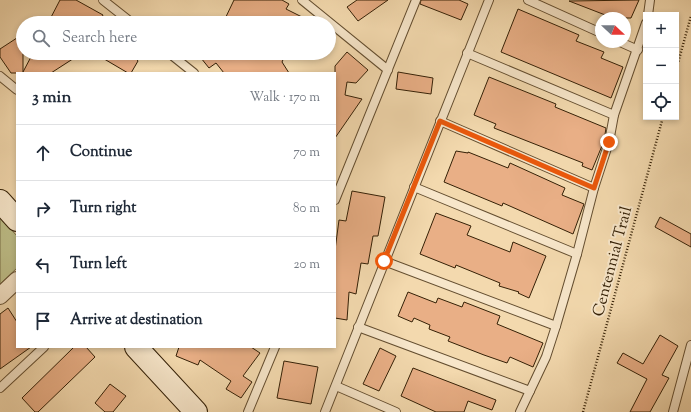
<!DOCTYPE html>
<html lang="en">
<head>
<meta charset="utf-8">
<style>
  :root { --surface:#fff; --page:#f6f6f7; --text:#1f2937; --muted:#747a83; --line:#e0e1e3 }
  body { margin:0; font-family:"Sorts Mill Goudy",serif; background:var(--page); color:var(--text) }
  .controls { position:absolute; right:12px; top:12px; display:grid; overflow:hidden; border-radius:0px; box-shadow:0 2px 6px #0003 }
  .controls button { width:36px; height:36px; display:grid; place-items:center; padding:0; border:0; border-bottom:1px solid var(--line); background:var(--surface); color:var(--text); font:20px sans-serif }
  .compass { position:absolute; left:595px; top:12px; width:36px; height:36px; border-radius:50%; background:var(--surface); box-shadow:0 2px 6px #0003; rotate:112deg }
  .stop { position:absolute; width:12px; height:12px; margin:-9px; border:3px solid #ea580c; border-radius:50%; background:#fff }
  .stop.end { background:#ea580c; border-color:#fff; box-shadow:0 1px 4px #0008 }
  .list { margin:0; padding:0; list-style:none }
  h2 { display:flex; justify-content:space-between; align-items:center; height:52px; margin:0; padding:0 16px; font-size:17px }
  h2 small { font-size:13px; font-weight:400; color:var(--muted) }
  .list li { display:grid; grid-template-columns:26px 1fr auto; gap:12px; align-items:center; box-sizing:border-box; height:56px; padding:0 16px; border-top:1px solid var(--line) }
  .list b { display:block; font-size:15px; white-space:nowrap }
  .list em { font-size:13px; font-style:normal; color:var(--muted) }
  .icon { flex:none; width:22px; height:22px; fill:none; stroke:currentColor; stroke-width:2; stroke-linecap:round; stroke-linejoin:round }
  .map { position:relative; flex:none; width:691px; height:412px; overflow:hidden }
  .search { position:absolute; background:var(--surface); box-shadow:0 2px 6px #0003; left:16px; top:16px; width:320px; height:44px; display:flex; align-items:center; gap:10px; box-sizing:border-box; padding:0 14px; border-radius:22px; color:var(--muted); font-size:15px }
  .panel { position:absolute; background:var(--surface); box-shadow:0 2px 6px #0003; left:16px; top:72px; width:320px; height:276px; border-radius:0px }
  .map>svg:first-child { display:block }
  .green { fill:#bebe88; stroke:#796f47 }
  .building { fill:#e9af86; stroke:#342006 }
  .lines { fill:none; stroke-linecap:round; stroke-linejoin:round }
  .lane-casing { stroke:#644e30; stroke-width:10 }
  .street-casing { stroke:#644e30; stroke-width:18 }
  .secondary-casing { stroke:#342006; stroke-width:24 }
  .path { stroke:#342006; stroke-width:2.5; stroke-dasharray:1 2; stroke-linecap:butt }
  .lane { stroke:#f7e6ca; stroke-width:8 }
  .street { stroke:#f7e6ca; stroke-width:16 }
  .secondary { stroke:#f7e6ca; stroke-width:22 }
  .route { stroke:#ea580c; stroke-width:5 }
  .labels { text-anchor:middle; stroke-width:4; stroke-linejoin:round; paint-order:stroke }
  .street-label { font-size:16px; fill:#342006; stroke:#f7e6ca }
</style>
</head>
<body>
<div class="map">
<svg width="691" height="412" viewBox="0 0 691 412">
  <rect width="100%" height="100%" fill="#f3d9ae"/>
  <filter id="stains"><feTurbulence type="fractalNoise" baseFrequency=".005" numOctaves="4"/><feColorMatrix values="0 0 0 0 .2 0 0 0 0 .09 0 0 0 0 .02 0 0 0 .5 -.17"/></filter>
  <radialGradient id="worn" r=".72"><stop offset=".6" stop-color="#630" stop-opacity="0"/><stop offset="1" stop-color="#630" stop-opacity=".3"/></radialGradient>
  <polygon class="green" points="0,217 17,236 17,268 0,284"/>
  <g class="building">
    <polygon points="60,0 76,0 103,15 99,23 48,23"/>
    <polygon points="234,0 282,0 289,4 286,9 314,23 223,23"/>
    <polygon points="357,0 388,0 358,21 347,7"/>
    <polygon points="421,0 459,0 468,4 461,20 420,4"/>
    <polygon points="639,0 631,18 613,18 569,1"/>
    <polygon points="518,9 579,35 576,41 604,52 601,58 623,67 611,98 501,52"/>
    <polygon points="23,34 23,72 33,53 82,53 51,73 11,73 0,57 0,49"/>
    <polygon points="347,52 368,70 356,83 347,82 345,95 362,99 335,138 335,66"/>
    <polygon points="94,53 132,53 138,61 131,73 128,73"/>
    <polygon points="197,53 286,53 282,62 289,73 224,73 216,63 209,68"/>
    <polygon points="398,72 433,78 431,94 396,89"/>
    <polygon points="489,77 556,104 555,107 606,128 604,141 592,170 582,166 583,163 494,128 496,124 474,115"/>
    <polygon points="456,151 468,153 468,152 508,168 510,163 565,188 562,195 584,204 573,234 503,203 502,206 444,182"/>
    <polygon points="352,191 385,197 378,236 373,236 368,264 361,263 356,294 349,292 347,320 335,318 335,250 339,220 346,221"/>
    <polygon points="436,213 471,226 467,235 510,252 513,242 546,256 529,298 518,293 519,292 499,286 500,283 456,265 455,268 420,254"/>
    <polygon points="660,217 691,234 691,247 655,227"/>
    <polygon points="408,292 436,303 438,298 462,307 464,302 500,316 497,324 543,343 533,367 510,357 507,363 484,355 448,341 450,337 429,329 430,325 414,318 412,322 398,316"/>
    <polygon points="8,308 17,322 17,347 31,347 0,369 0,314"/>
    <polygon points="660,335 678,346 662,375 669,378 650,412 630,412 647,379 617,363 623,353 643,364"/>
    <polygon points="74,347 86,347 95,357 38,412 35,412 22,398"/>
    <polygon points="179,347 251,347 260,353 243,376 252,382 241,398 226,389 231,381 200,360 198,365 176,356"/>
    <polygon points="380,348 396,356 379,391 363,384"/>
    <polygon points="284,361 318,367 311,404 277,398"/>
    <polygon points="413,368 496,400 492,410 468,401 464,412 436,412 401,396"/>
    <polygon points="110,384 126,396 113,412 105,412 95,403"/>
  </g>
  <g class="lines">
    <defs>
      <g id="lane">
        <polyline points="103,0 132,23"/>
        <polyline points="302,0 388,70"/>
        <polyline points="528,0 601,33"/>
        <polyline points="648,15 650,0"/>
        <polyline points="620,42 638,50"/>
        <polyline points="169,53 194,73"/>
        <polyline points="467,53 614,115"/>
        <polyline points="0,76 17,90"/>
        <polyline points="440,121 594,188"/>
        <polyline points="414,187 577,254"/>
        <polyline points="335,200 416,0"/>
        <polyline points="384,261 556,326"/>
        <polyline points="358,327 530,391"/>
        <polyline points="336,386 396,412"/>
        <polyline points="0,388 44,347"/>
        <polyline points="248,412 275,347"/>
        <polyline points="325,412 489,0"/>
        <polyline points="520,412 546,357 556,326 577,254 594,188 609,142 614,115 646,23"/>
        <polyline points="673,412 691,345"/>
      </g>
      <polyline id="street" points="0,296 17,280"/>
      <g id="secondary">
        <polyline points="0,201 17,220"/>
        <polyline points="136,347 196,412"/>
      </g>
    </defs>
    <use href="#lane" class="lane-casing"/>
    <use href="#street" class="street-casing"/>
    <use href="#secondary" class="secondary-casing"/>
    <g class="path">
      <polyline points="676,70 691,16"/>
      <polyline points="583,412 663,117"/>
    </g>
    <use href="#lane" class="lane"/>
    <use href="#street" class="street"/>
    <use href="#secondary" class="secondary"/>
  </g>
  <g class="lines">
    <polyline class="route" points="384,261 440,121 594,188 609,142"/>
  </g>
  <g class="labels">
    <g class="street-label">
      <text transform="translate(611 261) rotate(-75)" y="6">Centennial Trail</text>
    </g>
  </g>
  <rect width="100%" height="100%" filter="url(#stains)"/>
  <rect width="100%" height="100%" fill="url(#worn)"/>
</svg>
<div class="controls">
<button>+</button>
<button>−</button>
<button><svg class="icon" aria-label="locate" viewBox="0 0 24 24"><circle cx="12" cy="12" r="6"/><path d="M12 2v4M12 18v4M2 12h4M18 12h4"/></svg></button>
</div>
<svg class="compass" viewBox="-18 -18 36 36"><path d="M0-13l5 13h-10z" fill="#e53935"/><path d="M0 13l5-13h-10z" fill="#747a83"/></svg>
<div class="stop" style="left:384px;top:261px"></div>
<div class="stop end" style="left:609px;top:142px"></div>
<div class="search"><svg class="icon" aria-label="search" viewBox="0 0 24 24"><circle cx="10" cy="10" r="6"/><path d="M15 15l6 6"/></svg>Search here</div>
<section class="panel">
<h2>3 min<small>Walk · 170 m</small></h2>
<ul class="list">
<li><svg class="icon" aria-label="ahead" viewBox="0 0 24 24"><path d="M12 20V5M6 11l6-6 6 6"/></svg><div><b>Continue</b></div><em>70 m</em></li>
<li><svg class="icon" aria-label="right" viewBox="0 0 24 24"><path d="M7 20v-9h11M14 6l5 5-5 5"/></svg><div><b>Turn right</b></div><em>80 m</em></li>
<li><svg class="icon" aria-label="left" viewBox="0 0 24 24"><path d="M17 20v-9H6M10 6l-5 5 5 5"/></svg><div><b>Turn left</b></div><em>20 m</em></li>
<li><svg class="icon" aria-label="arrive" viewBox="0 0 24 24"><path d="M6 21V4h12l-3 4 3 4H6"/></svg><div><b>Arrive at destination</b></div></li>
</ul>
</section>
</div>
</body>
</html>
